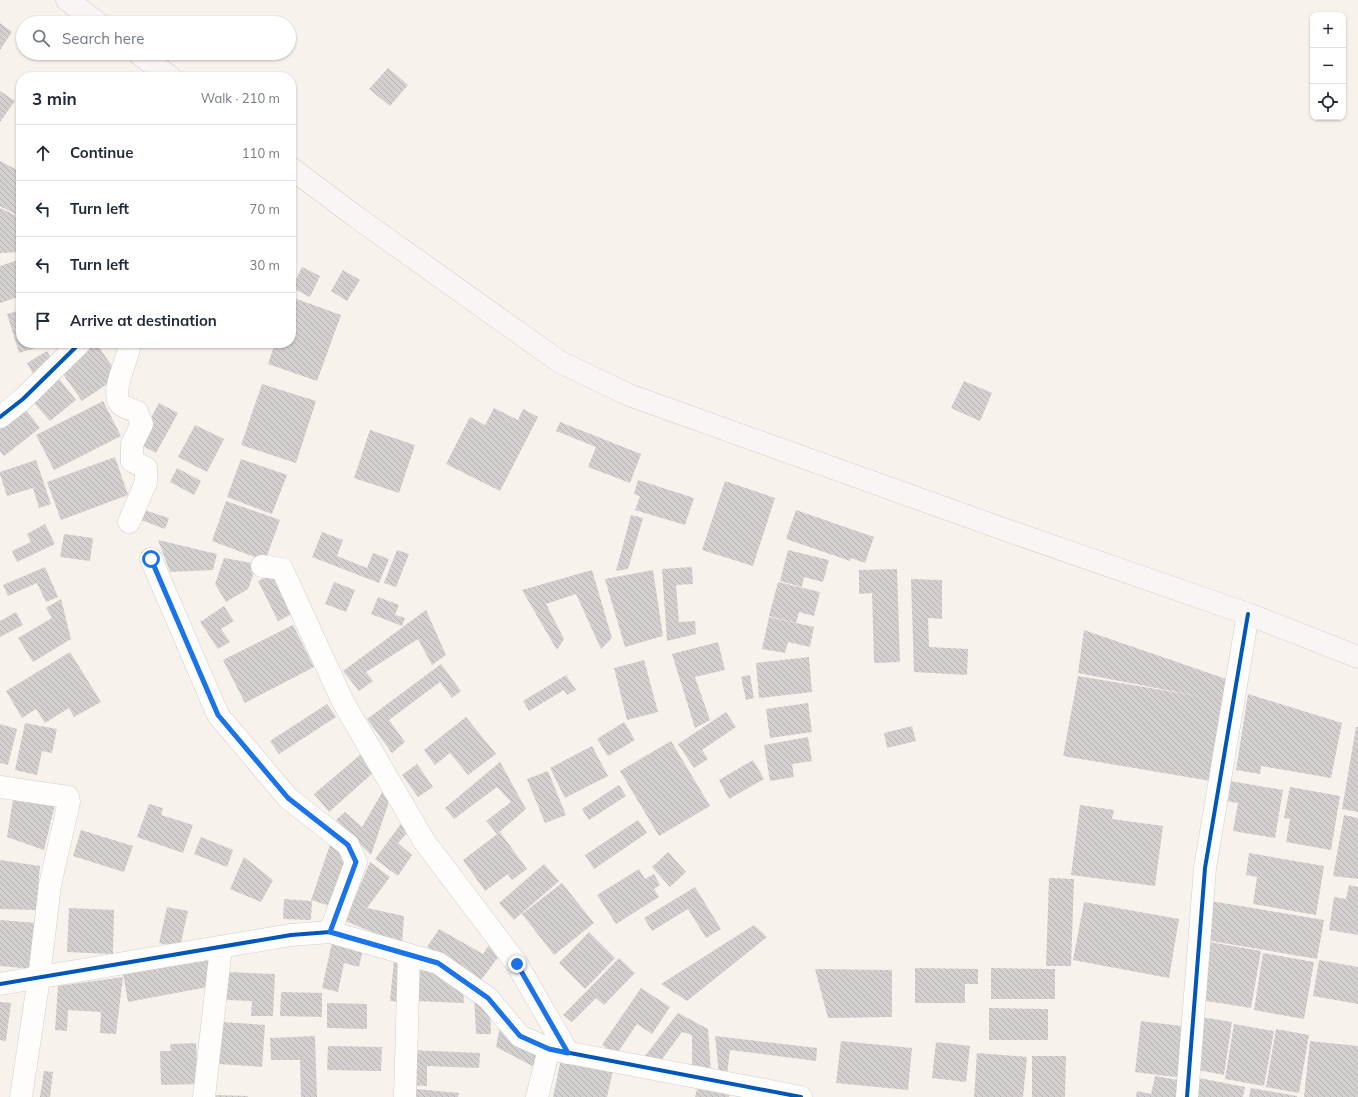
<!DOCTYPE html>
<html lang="en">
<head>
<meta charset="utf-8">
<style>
  :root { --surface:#fff; --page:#f6f6f7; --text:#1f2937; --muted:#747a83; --line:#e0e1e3 }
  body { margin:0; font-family:Mulish,sans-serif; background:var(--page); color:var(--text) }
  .controls { position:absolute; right:12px; top:12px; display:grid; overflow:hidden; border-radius:8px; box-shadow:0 1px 3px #0004 }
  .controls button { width:36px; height:36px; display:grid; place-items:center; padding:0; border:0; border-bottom:1px solid var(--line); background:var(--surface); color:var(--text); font:20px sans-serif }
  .stop { position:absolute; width:12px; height:12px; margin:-9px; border:3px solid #1a73e8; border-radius:50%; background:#fff }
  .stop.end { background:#1a73e8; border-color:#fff; box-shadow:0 1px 4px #0008 }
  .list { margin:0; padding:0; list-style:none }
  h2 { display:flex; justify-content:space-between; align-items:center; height:52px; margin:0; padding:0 16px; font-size:17px }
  h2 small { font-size:13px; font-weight:400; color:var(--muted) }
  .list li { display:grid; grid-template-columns:26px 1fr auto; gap:12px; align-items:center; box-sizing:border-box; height:56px; padding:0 16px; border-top:1px solid var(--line) }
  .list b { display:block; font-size:15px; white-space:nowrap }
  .list em { font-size:13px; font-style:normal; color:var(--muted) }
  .icon { flex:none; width:22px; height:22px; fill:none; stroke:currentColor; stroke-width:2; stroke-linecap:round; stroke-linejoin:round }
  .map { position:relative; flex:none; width:1358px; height:1097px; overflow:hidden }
  .search { position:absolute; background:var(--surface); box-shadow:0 1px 3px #0004; left:16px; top:16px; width:280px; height:44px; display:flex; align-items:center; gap:10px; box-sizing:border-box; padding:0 14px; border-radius:22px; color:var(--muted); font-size:15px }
  .panel { position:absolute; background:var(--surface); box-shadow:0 1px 3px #0004; left:16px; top:72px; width:280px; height:276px; border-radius:16px }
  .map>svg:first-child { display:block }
  .building { fill:url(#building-back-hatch) }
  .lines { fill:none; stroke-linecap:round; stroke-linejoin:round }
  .minor-casing { stroke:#d2cec9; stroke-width:23 }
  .secondary-casing { stroke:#d2cec9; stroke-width:23 }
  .minor { stroke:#fefdfc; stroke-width:22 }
  .secondary { stroke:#f9f5f4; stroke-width:22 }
  .cycleway-casing { stroke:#fff; stroke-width:6 }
  .cycleway { stroke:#0057b8; stroke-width:4 }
  .route { stroke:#1a73e8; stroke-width:5 }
</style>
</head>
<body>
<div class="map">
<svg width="1358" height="1097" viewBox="0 0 1358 1097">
  <defs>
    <pattern id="building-back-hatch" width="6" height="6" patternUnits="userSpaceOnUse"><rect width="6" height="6" fill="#d4d0cf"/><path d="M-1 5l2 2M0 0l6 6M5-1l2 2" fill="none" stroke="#b6b3b1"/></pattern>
  </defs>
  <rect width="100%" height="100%" fill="#f7f2ec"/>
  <g class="building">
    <polygon points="0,23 12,32 0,50"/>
    <polygon points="388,68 408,85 390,106 369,89"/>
    <polygon points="0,91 15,101 0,122"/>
    <polygon points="0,161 21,172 21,217 0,206"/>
    <polygon points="0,208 21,218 21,252 0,253"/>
    <polygon points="21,259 21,296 0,303 0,266"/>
    <polygon points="302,267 320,276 310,297 292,288"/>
    <polygon points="343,270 360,280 347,301 331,291"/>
    <polygon points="291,297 341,315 317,381 268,364 275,343 291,343"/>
    <polygon points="21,310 21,343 52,343 19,353 7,314"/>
    <polygon points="93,343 96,343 119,376 82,401 58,367"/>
    <polygon points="47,351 53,362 33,374 27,363"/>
    <polygon points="56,375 76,400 50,421 29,397"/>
    <polygon points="964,381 992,393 980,421 951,408"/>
    <polygon points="262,384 316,401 296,463 241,445"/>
    <polygon points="103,401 121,436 54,470 36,435"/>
    <polygon points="159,403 178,413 156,453 137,443"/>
    <polygon points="22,405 40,428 4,456 0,451 0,422"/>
    <polygon points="494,408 518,420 523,409 538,417 500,491 446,464 470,417 485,425"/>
    <polygon points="560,422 641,454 630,483 588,467 596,447 556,431"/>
    <polygon points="195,425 224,439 207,472 178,457"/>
    <polygon points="370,430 415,445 399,493 354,478"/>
    <polygon points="115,457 128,495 61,520 47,482"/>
    <polygon points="241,459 287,475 272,514 227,497"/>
    <polygon points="36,460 51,504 39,508 33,488 7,496 0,474 0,472"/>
    <polygon points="177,468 201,481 194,495 170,482"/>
    <polygon points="638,480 694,498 685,525 635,510 640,496 634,494"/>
    <polygon points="725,481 775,498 753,566 702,550"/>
    <polygon points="226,501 280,520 265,561 212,541"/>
    <polygon points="144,510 169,518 165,529 141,520"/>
    <polygon points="796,510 874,537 865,563 851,558 850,561 786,539"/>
    <polygon points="631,515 643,518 628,569 616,571"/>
    <polygon points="45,524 55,544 17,562 12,551 31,542 27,534"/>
    <polygon points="322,532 343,540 337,556 367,568 373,553 389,559 379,583 312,557"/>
    <polygon points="64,534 93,538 90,561 60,557"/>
    <polygon points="158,540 217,554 213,570 170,572"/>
    <polygon points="397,550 409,554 396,587 384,583"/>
    <polygon points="788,550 829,560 823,582 804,577 802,587 780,581"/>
    <polygon points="224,558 257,564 248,589 226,602 215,584"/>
    <polygon points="45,567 58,597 46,602 37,583 8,596 3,585"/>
    <polygon points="692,567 693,584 676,585 679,622 695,621 696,634 667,641 662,569"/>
    <polygon points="897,569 900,662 874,663 872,593 859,594 859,570"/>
    <polygon points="592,570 612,638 601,649 576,594 546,604 564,639 557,650 522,590"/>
    <polygon points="653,570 663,636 625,647 605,579"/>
    <polygon points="278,571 298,611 278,621 258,581"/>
    <polygon points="911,579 942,580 942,619 928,618 929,647 968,649 967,675 914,672"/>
    <polygon points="334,582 355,590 346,612 325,604"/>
    <polygon points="778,582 820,592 814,616 799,612 796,623 769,616"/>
    <polygon points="378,597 399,605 395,615 405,618 402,626 371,614"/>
    <polygon points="61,599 71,639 33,662 18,638 52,618 46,608"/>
    <polygon points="224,606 234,621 221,629 230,642 218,649 200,622"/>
    <polygon points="426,610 446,655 432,665 418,639 366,672 373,681 359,691 343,671"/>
    <polygon points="16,612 23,625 0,637 0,621"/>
    <polygon points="769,617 814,627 810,647 788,642 785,653 762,649"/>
    <polygon points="293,625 314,667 245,703 223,660"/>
    <polygon points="1084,630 1232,681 1211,781 1063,756 1078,676 1198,696 1078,673"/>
    <polygon points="718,642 725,670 695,677 710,720 695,728 672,654"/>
    <polygon points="70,652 101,702 74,717 69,708 45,723 36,709 22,718 6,691"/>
    <polygon points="809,657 812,692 759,698 756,663"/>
    <polygon points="644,660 658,712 627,720 614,668"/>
    <polygon points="441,664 461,691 452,698 440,682 389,720 405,742 392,753 367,719"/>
    <polygon points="566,675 576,690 567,695 564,690 529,711 523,701"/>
    <polygon points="750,675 754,698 746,700 741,677"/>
    <polygon points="1248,694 1342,723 1331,778 1261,766 1260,774 1236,770"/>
    <polygon points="808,703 812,732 770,738 766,709"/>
    <polygon points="327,704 336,717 279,754 270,741"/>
    <polygon points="726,712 736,727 702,750 708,759 694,768 678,744"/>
    <polygon points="466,717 496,754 468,775 450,753 435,765 424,750"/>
    <polygon points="624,722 635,740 608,756 597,739"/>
    <polygon points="25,723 57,729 52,753 42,751 37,775 15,770"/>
    <polygon points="0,724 17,729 8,765 0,763"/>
    <polygon points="912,726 916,741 887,748 884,733"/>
    <polygon points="1356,727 1358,727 1358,812 1342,809"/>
    <polygon points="808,737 812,761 792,764 794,777 770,781 764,745"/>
    <polygon points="671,741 710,806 659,836 620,771"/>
    <polygon points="592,746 608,776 565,798 550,768"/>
    <polygon points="360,755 374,772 329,812 314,794"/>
    <polygon points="753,760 764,779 729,799 719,780"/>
    <polygon points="500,762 526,809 497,834 486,821 511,802 497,787 454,819 445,808"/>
    <polygon points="417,764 433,787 418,797 402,775"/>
    <polygon points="548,771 566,815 545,823 527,779"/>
    <polygon points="1230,781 1283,790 1275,838 1233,831 1238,803 1226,801"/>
    <polygon points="619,785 626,796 589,820 582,809"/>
    <polygon points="1290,787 1340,796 1331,850 1286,842 1290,819 1284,818"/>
    <polygon points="383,791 392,793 371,855 336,820 345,812 362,827"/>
    <polygon points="13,800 55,804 44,850 7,837"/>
    <polygon points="149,804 163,808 161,815 193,825 183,853 137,837"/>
    <polygon points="1080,805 1114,810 1112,819 1163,826 1155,886 1071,875"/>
    <polygon points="1344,815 1358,818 1358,879 1333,876"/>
    <polygon points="638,820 647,833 594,869 585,855"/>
    <polygon points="403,821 410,830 398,843 412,855 398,876 375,859"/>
    <polygon points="81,830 133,846 124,872 73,856"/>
    <polygon points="500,832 527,869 512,880 508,874 485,891 463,860"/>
    <polygon points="201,837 233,850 227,867 194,854"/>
    <polygon points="331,842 348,859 333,907 311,900"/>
    <polygon points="668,852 686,872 670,887 652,867"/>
    <polygon points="1249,853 1324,866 1316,915 1253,904 1257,877 1246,875"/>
    <polygon points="244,857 273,880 261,902 230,889"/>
    <polygon points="0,860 40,866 36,910 0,909"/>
    <polygon points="370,862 390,877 367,908 404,916 402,944 345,921"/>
    <polygon points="544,864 559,881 514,920 499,903"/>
    <polygon points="639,869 645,879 654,874 660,885 654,889 659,897 616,924 597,895"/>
    <polygon points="1049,878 1074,879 1071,966 1046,966"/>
    <polygon points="562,883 594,923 554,955 522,914"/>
    <polygon points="1349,885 1358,887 1358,935 1329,930 1334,897 1346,899"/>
    <polygon points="695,887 721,929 706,938 688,909 652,931 644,918"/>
    <polygon points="284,899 312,901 311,920 283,919"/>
    <polygon points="1211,901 1324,920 1317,959 1205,940"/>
    <polygon points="1084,902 1179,919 1169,978 1073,960"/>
    <polygon points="167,907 188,911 180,947 159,943"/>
    <polygon points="69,908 114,910 113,954 67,952"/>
    <polygon points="0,920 37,923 33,969 0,966"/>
    <polygon points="754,925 767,937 687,1001 661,984"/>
    <polygon points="439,929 483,954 491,942 502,952 481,980 427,947"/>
    <polygon points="589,932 615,958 585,989 559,963"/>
    <polygon points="333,938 364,945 359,967 344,963 338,992 322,988"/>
    <polygon points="1209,942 1261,951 1251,1008 1200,1000"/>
    <polygon points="207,953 213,986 128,1002 122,968"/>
    <polygon points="1263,953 1314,962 1304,1019 1254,1010"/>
    <polygon points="619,958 635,973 604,1005 596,998 572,1022 563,1015"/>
    <polygon points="394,960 406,961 402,1002 390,1001"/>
    <polygon points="1319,960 1358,967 1358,1004 1313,996"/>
    <polygon points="418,964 463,989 464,1003 416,1001"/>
    <polygon points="915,968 978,969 978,984 965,984 965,1003 915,1003"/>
    <polygon points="991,968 1055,969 1055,999 991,999"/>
    <polygon points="815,969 892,970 892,1017 828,1018"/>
    <polygon points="227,972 275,974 273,1016 251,1016 252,1001 226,1000"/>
    <polygon points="123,977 116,1034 100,1033 101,1012 68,1010 67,1031 55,1030 58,986"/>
    <polygon points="641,988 670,1007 652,1034 637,1024 616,1055 602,1045"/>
    <polygon points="281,992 322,993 322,1017 280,1016"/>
    <polygon points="474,995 490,1010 491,1034 476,1034"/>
    <polygon points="0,1002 11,1003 6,1041 0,1040"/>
    <polygon points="327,1003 367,1004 367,1029 327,1028"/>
    <polygon points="989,1008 1048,1009 1048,1040 989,1040"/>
    <polygon points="678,1013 708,1029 711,1071 692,1068 692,1035 682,1032 660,1062 642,1060"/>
    <polygon points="1201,1017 1232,1022 1224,1075 1193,1069"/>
    <polygon points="1141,1021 1189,1027 1183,1078 1135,1072"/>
    <polygon points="222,1022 265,1025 262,1067 219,1064"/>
    <polygon points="1234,1024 1274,1031 1264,1086 1225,1079"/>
    <polygon points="500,1026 546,1055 538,1069 496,1047"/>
    <polygon points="1276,1029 1309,1035 1299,1093 1266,1087"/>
    <polygon points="315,1036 317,1097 301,1097 300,1060 271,1060 270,1038"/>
    <polygon points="715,1036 817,1048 816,1061 730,1050 727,1075 719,1075"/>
    <polygon points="841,1041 912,1048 908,1090 836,1083"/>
    <polygon points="1310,1041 1358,1046 1358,1097 1304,1097"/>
    <polygon points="936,1042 970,1046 966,1082 932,1078"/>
    <polygon points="196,1043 198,1084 161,1085 160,1051 171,1051 170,1044"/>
    <polygon points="328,1046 382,1047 381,1071 327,1070"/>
    <polygon points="409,1050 480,1053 479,1068 427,1066 427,1086 408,1085"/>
    <polygon points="977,1053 1027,1057 1023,1097 974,1097"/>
    <polygon points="1032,1056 1066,1056 1065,1097 1032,1097"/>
    <polygon points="561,1059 613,1070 607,1097 553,1097"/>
    <polygon points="44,1071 53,1072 50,1097 40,1097"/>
    <polygon points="1155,1076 1184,1081 1181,1097 1136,1097 1137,1091 1151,1094"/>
    <polygon points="1194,1077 1245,1087 1243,1097 1190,1097"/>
    <polygon points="698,1085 730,1091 729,1097 695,1097"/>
    <polygon points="1251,1088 1297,1096 1297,1097 1249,1097"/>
    <polygon points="416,1089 459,1093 458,1097 415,1097"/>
    <polygon points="216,1095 248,1096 248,1097 216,1097"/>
  </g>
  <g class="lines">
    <defs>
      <g id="minor">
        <polyline points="0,417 23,399 80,343"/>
        <path d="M129 522 146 482V468L132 461V444L142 424 137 412C132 410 124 407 120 404 110 391 129 358 130 343"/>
        <polyline points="151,559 218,715 288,798 348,845 356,862 330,932"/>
        <polyline points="262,566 282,569 343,702 424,841 517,964 568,1053"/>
        <polyline points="0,787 68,797 69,802 50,885 39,978 21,1097"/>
        <polyline points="0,984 291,935 330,932 438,963 488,998 520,1036 549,1049 801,1097"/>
        <polyline points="204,1097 221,948"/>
        <polyline points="405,1097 409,955"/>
        <polyline points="537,1097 549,1049"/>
        <polyline points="1187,1097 1205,868 1248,614"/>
      </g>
      <g id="secondary">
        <polyline points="67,0 98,23"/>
        <polyline points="138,53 170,77"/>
        <polyline points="291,168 359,219 560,362 629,395 1006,530 1248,614 1358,657"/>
      </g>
    </defs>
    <use href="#minor" class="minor-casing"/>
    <use href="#secondary" class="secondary-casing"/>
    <use href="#minor" class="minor"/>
    <use href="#secondary" class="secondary"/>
    <defs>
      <g id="cycleway">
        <polyline points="0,417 23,399 80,343"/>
        <polyline points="151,559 218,715 288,798 348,845 356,862 330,932"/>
        <polyline points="0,984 291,935 330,932 438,963 488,998 520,1036 549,1049 801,1097"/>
        <polyline points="1187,1097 1205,868 1248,614"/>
      </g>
    </defs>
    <use href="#cycleway" class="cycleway-casing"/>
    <use href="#cycleway" class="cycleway"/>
  </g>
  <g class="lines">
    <polyline class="route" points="151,559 218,715 288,798 348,845 356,862 330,932 438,963 488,998 520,1036 549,1049 568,1053 517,964"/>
  </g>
</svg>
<div class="controls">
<button>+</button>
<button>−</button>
<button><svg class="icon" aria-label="locate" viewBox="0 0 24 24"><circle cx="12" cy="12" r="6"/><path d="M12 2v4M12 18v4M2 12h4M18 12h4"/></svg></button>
</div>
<div class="stop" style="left:151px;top:559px"></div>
<div class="stop end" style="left:517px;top:964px"></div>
<div class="search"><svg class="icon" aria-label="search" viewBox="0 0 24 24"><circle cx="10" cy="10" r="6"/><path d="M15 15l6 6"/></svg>Search here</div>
<section class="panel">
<h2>3 min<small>Walk · 210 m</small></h2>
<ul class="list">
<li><svg class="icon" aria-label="ahead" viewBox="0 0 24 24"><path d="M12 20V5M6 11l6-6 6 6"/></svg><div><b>Continue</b></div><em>110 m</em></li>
<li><svg class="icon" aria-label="left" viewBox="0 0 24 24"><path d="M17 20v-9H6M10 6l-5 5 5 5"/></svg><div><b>Turn left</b></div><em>70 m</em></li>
<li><svg class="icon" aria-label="left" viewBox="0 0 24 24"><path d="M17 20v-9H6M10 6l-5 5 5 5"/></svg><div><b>Turn left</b></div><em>30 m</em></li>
<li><svg class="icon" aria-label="arrive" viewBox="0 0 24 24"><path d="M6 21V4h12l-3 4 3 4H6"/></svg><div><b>Arrive at destination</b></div></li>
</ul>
</section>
</div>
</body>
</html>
